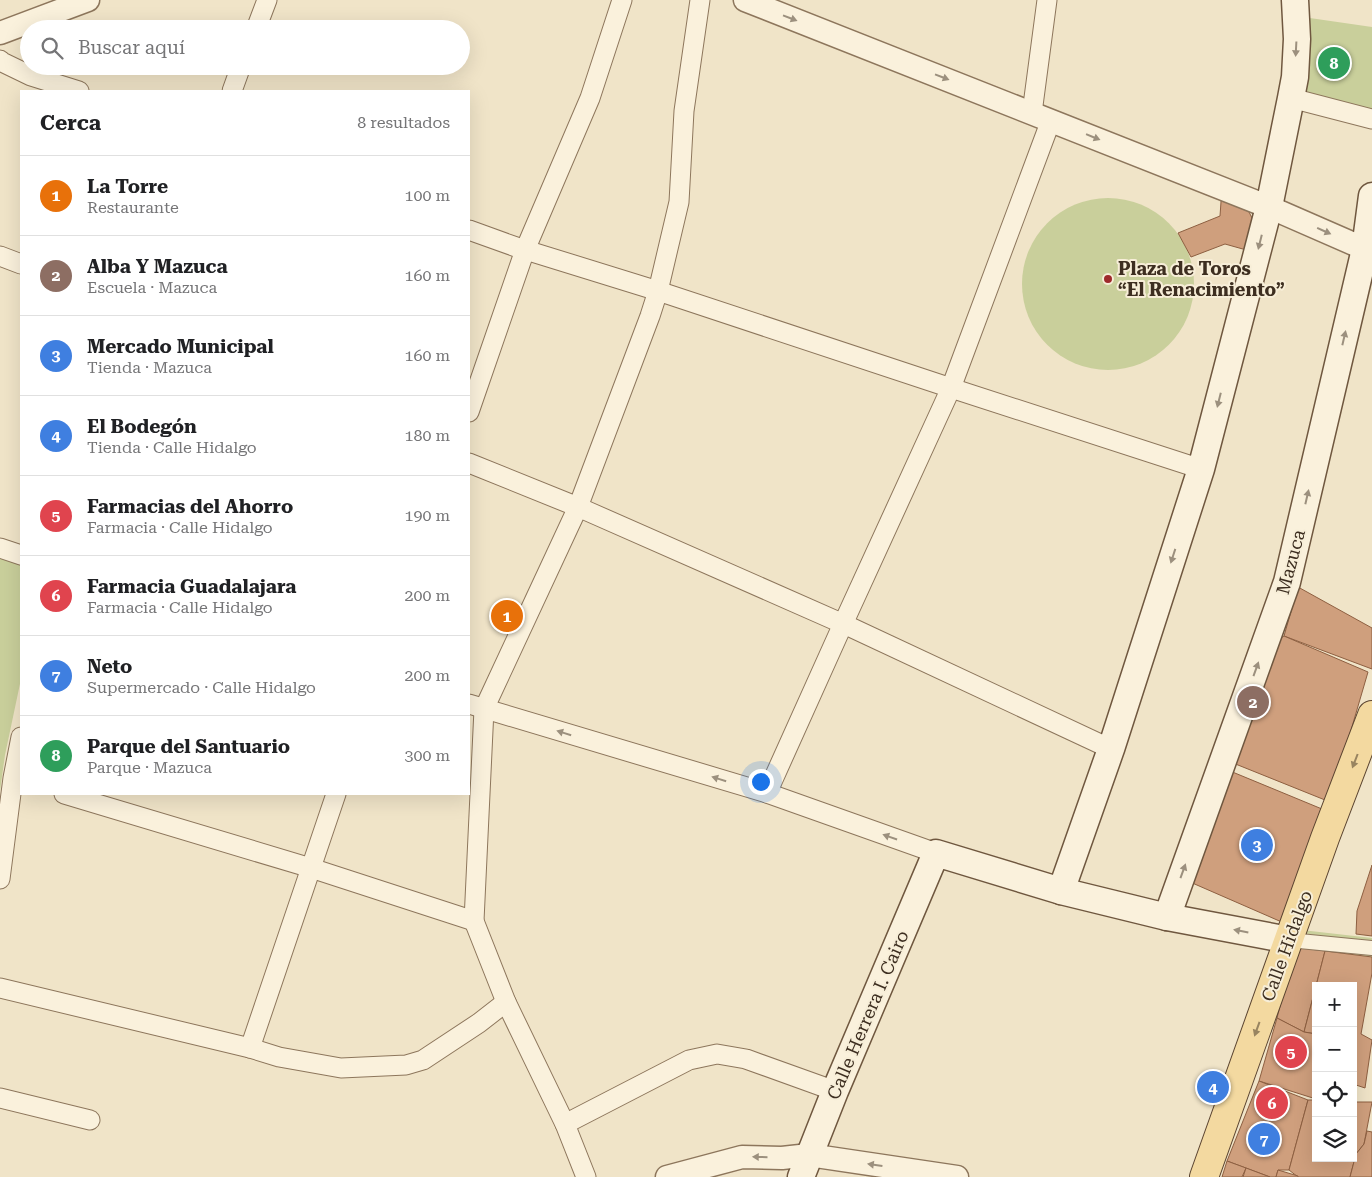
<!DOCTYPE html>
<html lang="es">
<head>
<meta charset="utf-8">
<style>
  :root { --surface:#fff; --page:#f6f6f6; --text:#202124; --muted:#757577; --line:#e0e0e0; --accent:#0b8043 }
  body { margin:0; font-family:"Roboto Serif",serif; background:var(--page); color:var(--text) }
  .controls { position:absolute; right:15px; bottom:15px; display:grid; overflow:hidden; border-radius:0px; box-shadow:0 5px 20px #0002 }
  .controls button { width:45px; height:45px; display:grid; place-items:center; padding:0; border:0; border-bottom:1px solid var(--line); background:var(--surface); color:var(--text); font:25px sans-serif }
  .you { position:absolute; left:760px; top:781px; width:18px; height:18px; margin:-12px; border:4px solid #fff; border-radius:50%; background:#1a73e8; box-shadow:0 0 0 8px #1a73e833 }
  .badge { display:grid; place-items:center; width:32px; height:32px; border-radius:50%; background:var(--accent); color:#fff; font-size:16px; font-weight:700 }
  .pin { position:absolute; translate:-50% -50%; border:2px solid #fff; box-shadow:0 1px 5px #0006 }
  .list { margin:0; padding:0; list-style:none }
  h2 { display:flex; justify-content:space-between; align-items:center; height:65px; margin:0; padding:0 20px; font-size:21px }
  h2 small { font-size:16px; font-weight:400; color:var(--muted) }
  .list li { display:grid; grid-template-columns:32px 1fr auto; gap:15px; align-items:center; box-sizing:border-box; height:80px; padding:0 20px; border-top:1px solid var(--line) }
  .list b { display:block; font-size:19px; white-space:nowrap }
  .list p { margin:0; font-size:16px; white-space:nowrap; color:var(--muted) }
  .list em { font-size:16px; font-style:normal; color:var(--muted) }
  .icon { flex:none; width:28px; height:28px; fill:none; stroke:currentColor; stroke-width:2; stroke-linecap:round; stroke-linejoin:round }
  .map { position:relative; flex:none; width:1372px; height:1177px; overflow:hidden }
  .search { position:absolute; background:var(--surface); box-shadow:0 5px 20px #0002; left:20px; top:20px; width:450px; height:55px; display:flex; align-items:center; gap:12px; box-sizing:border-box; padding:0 18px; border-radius:28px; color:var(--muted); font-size:19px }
  .panel { position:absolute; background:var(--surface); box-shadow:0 5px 20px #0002; left:20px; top:90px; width:450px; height:705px; border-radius:0px }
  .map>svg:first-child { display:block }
  .green { fill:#c9cf9b }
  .building { fill:#cf9f7d; stroke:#8d5f41 }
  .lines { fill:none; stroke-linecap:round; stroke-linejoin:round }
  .pedestrian-casing { stroke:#8d765c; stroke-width:16 }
  .minor-casing { stroke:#8d765c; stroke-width:21 }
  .tertiary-casing { stroke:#8d765c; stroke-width:25 }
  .secondary-casing { stroke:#6f573f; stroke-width:29 }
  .primary-casing { stroke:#5b4430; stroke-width:30 }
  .pedestrian { stroke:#faf1dc; stroke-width:14 }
  .minor { stroke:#faf1dc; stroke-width:19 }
  .tertiary { stroke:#faf1dc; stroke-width:22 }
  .secondary { stroke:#faf1dc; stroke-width:26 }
  .primary { stroke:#f3d9a0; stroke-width:28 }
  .oneway { fill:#9c907e }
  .oneway2 { fill:#988460 }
  .poi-dot { fill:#9e2a2b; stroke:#f7eed8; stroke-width:2 }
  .labels { text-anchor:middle; stroke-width:4; stroke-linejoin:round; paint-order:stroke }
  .poi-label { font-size:18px; font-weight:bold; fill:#3d2e20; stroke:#f7eed8; text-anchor:start }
  .street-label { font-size:18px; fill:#3d2e20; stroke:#f7eed8 }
</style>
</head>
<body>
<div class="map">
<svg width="1372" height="1177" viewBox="0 0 1372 1177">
  <rect width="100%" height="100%" fill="#f0e4c8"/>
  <g class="green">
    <polygon points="1296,16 1372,27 1372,111 1292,90"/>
    <circle cx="1108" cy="284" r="86"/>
    <polygon points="0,556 21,564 21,679 5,755 0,791"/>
    <polygon points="1293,929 1372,938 1372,957 1287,946"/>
  </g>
  <g class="building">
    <polygon points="1222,188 1245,204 1256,226 1257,253 1225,244 1191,257 1178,233 1220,216"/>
    <polygon points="1298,587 1372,628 1372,669 1284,636"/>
    <polygon points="1284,636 1368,672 1330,802 1233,763 1278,640"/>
    <polygon points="1230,771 1322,809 1284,923 1190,882"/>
    <polygon points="1372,865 1372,936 1356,934 1357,911"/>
    <polygon points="1295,947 1325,951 1304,1032 1277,1018"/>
    <polygon points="1325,951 1372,957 1372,973 1361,1034 1372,1040 1365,1088 1353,1084 1353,986 1316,986"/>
    <polygon points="1316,986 1316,1034 1304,1032"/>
    <polygon points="1277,1018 1304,1032 1316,1034 1316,1099 1259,1081"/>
    <polygon points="1259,1081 1308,1100 1289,1170 1278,1170 1276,1177 1270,1177 1227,1161"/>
    <polygon points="1308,1100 1316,1100 1316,1158 1353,1158 1353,1102 1372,1102 1364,1144 1356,1154 1350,1177 1298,1177 1289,1170"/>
    <polygon points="1367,1131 1372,1132 1372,1177 1350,1177 1356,1154 1364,1144"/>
    <polygon points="1227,1161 1246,1168 1242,1177 1222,1177"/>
    <polygon points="1246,1168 1270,1177 1243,1177"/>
    <polygon points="1278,1170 1298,1176 1298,1177 1276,1177"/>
  </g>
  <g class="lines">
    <defs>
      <polyline id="pedestrian" points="1289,940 1372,948"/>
      <g id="minor">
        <polyline points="256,29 267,0"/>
        <polyline points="0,60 2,62 31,76 79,91"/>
        <polyline points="232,91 241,66"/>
        <polyline points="1291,98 1372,119"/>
        <polyline points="1032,113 1047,0"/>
        <polyline points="469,230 519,248 658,291 951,388 1201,469"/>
        <polyline points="0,256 21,264"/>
        <polyline points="469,412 525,250 590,98 622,0"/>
        <polyline points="469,463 578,507 848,626 1111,749"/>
        <polyline points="0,548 21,555"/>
        <polyline points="469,704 767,793 936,853"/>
        <polyline points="767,793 843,624 951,388 1051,120"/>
        <polyline points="64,794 311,868 474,921"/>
        <polyline points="0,879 13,778 21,737"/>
        <polyline points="0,988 250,1048 279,1057 341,1068 406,1065 423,1060 479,1023 506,1002"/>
        <polyline points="250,1048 336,794"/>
        <polyline points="0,1098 90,1120"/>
        <polyline points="565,1124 689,1060 717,1054 746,1059 835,1091"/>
        <polyline points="586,1177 565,1124 506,1002 474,921 484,709 578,507 650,316 658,291 679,202 684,111 700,0"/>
      </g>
      <g id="tertiary">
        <polyline points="745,0 1269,207 1372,252"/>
        <polyline points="0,33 88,0"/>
        <polyline points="667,1177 742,1157 782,1158 809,1155 957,1177"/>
      </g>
      <g id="secondary">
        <polyline points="1061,891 1111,749 1201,469 1269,207 1291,98 1295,77 1297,39 1295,0"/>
        <polyline points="1167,917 1287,582 1365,249 1372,196"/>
        <polyline points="801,1177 835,1091 936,853 1061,891 1167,917 1289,940"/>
      </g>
      <polyline id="primary" points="1204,1177 1325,838 1372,715"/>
    </defs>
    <use href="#pedestrian" class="pedestrian-casing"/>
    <use href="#minor" class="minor-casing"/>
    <use href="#tertiary" class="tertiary-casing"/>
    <use href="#secondary" class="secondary-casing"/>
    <use href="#primary" class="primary-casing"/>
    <use href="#pedestrian" class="pedestrian"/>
    <use href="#minor" class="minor"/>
    <use href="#tertiary" class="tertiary"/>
    <use href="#secondary" class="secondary"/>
    <use href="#primary" class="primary"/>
  </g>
  <defs><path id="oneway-solid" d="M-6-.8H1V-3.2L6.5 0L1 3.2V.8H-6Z" transform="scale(1.25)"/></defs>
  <g class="oneway">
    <use href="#oneway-solid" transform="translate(790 18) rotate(21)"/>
    <use href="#oneway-solid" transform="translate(1296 49) rotate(93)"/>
    <use href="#oneway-solid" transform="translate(942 77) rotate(21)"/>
    <use href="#oneway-solid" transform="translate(1093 137) rotate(22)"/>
    <use href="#oneway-solid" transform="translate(1324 231) rotate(24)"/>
    <use href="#oneway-solid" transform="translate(1260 242) rotate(104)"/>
    <use href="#oneway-solid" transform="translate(1344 338) rotate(-77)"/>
    <use href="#oneway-solid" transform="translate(1219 400) rotate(104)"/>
    <use href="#oneway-solid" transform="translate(1307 497) rotate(-77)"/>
    <use href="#oneway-solid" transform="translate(1173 556) rotate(108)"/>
    <use href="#oneway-solid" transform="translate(1256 669) rotate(-70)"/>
    <use href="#oneway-solid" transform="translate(564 733) rotate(-163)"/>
    <use href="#oneway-solid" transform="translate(719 779) rotate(-163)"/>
    <use href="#oneway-solid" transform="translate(890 837) rotate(-161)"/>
    <use href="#oneway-solid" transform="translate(1183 871) rotate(-70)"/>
    <use href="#oneway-solid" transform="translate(1241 931) rotate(-169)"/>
    <use href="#oneway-solid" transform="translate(760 1157) rotate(-179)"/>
    <use href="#oneway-solid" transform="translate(875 1165) rotate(-172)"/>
  </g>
  <g class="oneway2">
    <use href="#oneway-solid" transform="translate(1355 761) rotate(111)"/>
    <use href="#oneway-solid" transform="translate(1257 1029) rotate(110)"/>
  </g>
  <circle class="poi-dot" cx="1108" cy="279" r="5"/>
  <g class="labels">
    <g class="poi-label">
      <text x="1118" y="275">Plaza de Toros<tspan x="1118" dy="21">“El Renacimiento”</tspan></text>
    </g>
    <g class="street-label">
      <text transform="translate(1291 562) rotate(-75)" y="6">Mazuca</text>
      <text transform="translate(1287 946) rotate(-70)" y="6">Calle Hidalgo</text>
      <text transform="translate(868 1015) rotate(-67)" y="6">Calle Herrera I. Cairo</text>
    </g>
  </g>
</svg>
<div class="controls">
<button>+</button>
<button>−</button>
<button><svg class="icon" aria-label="locate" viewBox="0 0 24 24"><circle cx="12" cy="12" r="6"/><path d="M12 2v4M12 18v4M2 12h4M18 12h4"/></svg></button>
<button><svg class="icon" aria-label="layers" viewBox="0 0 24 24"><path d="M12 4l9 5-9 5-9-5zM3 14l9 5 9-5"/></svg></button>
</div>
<div class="you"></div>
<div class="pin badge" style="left:507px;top:616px;background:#e8710a">1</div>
<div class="pin badge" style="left:1253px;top:702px;background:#8d6e63">2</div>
<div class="pin badge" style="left:1257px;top:845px;background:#3f7fe0">3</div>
<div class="pin badge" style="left:1213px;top:1087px;background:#3f7fe0">4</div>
<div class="pin badge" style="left:1291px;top:1052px;background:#e0444e">5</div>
<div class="pin badge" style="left:1272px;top:1103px;background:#e0444e">6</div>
<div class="pin badge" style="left:1264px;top:1139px;background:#3f7fe0">7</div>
<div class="pin badge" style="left:1334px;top:63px;background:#2e9e5b">8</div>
<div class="search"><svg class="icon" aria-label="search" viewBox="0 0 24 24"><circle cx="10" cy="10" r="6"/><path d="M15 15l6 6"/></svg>Buscar aquí</div>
<section class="panel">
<h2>Cerca<small>8 resultados</small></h2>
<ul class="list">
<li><span class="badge" style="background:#e8710a">1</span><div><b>La Torre</b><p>Restaurante</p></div><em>100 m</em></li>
<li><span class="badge" style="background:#8d6e63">2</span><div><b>Alba Y Mazuca</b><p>Escuela · Mazuca</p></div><em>160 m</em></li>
<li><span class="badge" style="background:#3f7fe0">3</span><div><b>Mercado Municipal</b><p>Tienda · Mazuca</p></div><em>160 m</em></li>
<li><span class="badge" style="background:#3f7fe0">4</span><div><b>El Bodegón</b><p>Tienda · Calle Hidalgo</p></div><em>180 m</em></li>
<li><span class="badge" style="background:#e0444e">5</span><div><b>Farmacias del Ahorro</b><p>Farmacia · Calle Hidalgo</p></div><em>190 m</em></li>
<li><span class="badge" style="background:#e0444e">6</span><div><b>Farmacia Guadalajara</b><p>Farmacia · Calle Hidalgo</p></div><em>200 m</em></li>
<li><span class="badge" style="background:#3f7fe0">7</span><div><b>Neto</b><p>Supermercado · Calle Hidalgo</p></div><em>200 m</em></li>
<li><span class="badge" style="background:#2e9e5b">8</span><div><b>Parque del Santuario</b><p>Parque · Mazuca</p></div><em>300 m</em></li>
</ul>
</section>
</div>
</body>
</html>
